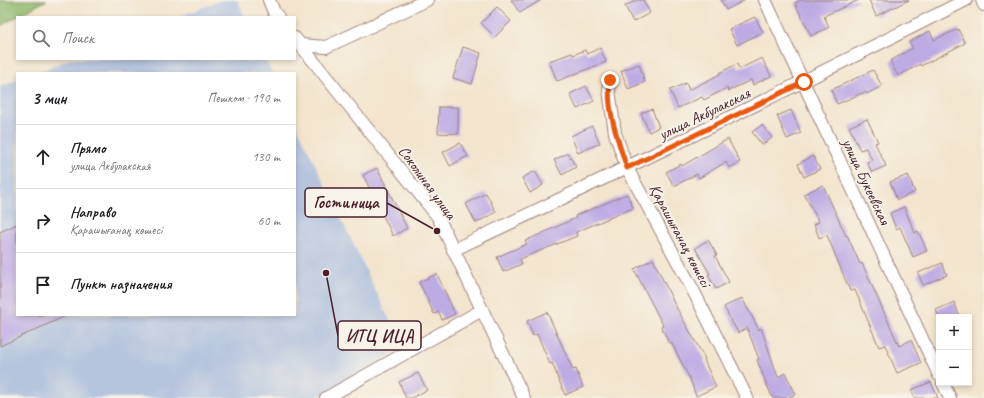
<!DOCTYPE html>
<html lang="ru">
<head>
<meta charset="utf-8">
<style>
  :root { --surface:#fff; --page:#f2f2f2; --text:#202124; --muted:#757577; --line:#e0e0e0 }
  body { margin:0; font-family:Caveat,sans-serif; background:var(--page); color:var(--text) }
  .controls { position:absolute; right:12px; bottom:12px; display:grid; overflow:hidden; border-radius:0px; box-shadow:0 2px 6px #0003 }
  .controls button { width:36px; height:36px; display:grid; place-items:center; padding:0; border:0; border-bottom:1px solid var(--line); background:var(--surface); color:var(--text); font:20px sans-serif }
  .stop { position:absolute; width:12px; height:12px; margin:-9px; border:3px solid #ea580c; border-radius:50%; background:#fff }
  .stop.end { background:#ea580c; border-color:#fff; box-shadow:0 1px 4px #0008 }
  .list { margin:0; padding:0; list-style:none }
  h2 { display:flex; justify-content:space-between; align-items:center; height:52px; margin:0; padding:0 16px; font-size:17px }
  h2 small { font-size:13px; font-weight:400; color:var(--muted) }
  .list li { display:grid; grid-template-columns:26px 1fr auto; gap:12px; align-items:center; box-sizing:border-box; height:64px; padding:0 16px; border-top:1px solid var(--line) }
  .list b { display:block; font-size:15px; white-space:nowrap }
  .list p { margin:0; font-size:13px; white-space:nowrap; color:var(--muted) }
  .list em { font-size:13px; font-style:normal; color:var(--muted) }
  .icon { flex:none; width:22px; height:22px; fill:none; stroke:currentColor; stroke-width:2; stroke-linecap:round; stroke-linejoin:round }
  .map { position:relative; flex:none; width:984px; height:398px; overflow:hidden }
  .search { position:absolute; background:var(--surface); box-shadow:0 2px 6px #0003; left:16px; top:16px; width:280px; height:44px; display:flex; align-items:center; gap:10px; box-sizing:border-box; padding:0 14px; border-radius:0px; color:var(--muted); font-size:15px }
  .panel { position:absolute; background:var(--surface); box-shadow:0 2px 6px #0003; left:16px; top:72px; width:280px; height:244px; border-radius:0px }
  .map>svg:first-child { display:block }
  .industrial { fill:#b6c5de }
  .forest { fill:#90b86d; stroke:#6d6c4c }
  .building { fill:#bdace4 }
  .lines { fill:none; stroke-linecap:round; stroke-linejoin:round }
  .minor-casing { stroke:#9e827c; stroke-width:14 }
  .minor { stroke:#fff; stroke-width:12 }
  .route { stroke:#ea580c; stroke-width:5 }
  .labels { text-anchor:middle; stroke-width:4; stroke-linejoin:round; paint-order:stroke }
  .street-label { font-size:16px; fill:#4a1f2b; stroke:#f7f3e8 }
  .leader { fill:none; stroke:#4a1f2b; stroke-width:1.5 }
  .callout-dot { fill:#4a1f2b; stroke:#f7f3e8; stroke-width:1.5 }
  .callout { fill:#f7f3e8; stroke:#4a1f2b; stroke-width:1.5 }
  .callout-label { font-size:17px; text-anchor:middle; font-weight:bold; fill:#4a1f2b }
</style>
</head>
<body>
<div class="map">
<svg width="984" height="398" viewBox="0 0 984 398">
  <rect width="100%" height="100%" fill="#f7f3e8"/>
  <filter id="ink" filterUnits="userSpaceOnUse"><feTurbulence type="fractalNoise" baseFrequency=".025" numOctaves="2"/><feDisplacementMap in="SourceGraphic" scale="8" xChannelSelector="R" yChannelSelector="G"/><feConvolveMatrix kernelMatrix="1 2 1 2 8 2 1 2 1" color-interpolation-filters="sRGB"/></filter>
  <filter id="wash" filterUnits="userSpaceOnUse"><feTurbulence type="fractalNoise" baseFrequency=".012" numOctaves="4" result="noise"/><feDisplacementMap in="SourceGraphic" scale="16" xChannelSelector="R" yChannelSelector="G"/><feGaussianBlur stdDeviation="0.9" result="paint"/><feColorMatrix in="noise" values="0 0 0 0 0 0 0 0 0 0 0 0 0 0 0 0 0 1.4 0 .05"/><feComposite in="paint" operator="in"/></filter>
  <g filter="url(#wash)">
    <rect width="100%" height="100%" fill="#f3e5cd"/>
    <g class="industrial">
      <polygon points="222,0 237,0 245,17 178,17"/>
      <polygon points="71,59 265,59 272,73 36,73"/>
      <polygon points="17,80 17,315 295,315 295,122 403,348 316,398 0,398 0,87"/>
    </g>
    <polygon class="forest" points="0,0 47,0 0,26"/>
    <g id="blocks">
      <g class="building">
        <polygon points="511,0 541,0 520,13"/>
        <polygon points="637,0 643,0 650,13 633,22 625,6"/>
        <polygon points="721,0 745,0 726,10"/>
        <polygon points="801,0 859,0 824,16 829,27 811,36 795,3"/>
        <polygon points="869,0 909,0 876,16"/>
        <polygon points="497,7 511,21 495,37 481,23"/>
        <polygon points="755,17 763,32 737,45 729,29"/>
        <polygon points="958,29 965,43 921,66 920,64 898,76 890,61 913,48 909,42 930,31 934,40"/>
        <polygon points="463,47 481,53 472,84 453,78"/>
        <polygon points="600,48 606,62 557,81 549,61 572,53 573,55 585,50 587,54"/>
        <polygon points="762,58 771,76 753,85 751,80 728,91 727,88 704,100 702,97 678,108 670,90 686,83 689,90 720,74 719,73 737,64 739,69"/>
        <polygon points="639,64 645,82 628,89 621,71"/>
        <polygon points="873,70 882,86 867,94 865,92 837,104 831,90"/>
        <polygon points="586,86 594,101 577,109 570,94"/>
        <polygon points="439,107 458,107 458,134 438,133"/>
        <polygon points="652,109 659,127 649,132 641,113"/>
        <polygon points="791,110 801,133 787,139 777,116"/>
        <polygon points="867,119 878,142 875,143 886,166 872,172 867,162 872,160 866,148 860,150 849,127"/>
        <polygon points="762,125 772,138 762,145 752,132"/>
        <polygon points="592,126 600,143 578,153 571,136"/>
        <polygon points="728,139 740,162 729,168 726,162 699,178 697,174 674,186 666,172 681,164 682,166"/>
        <polygon points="460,143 468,156 450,166 443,152"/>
        <polygon points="568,153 576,167 562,175 554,160"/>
        <polygon points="813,156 820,169 804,177 798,164"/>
        <polygon points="377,168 407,228 393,236 363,175"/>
        <polygon points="535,171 543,185 530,193 522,178"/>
        <polygon points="908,175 915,192 897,200 890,182"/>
        <polygon points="823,185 846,236 847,235 860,264 862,263 899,346 911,340 921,363 897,373 885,345 879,347 855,290 850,291 827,235 819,238 814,224 819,222 804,194"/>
        <polygon points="486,193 496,212 476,223 466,204"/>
        <polygon points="627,194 633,208 576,232 577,236 520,259 522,264 503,272 497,257 527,244 525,241 576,218 575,216"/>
        <polygon points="904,207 915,233 918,231 927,251 913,257 900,227 896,229 890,213"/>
        <polygon points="17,224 17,315 68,315 0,346 0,232"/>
        <polygon points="708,240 717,255 715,256 729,282 716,289 708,275 710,274 695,248"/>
        <polygon points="653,259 674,303 705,359 704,360 716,387 696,396 690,379 671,342 669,343 661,326 663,325 634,269"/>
        <polygon points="942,263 947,275 923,285 918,273"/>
        <polygon points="437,274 455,314 442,320 439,312 434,314 419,282"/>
        <polygon points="742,298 759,330 761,328 778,377 785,373 796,394 787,398 773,398 766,383 757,360 759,359 747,328 738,333 724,307"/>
        <polygon points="954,302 960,317 939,317 936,310"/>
        <polygon points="547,312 573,370 576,369 583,387 565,395 552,363 550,364 537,334 533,336 527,321"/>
        <polygon points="418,373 427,390 411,398 406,398 399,382"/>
        <polygon points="931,382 938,398 915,398 911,390"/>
      </g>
    </g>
  </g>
  <g filter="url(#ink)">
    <use href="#blocks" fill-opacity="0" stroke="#9e827c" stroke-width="1"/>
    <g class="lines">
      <defs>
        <g id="minor">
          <polyline points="269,0 274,12 278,17"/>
          <polyline points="765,0 939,375"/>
          <polyline points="982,0 984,5"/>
          <polyline points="295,38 438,217 524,398"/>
          <polyline points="301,45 326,47 427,0"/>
          <polyline points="610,80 609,90 615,133 627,168 692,288 747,398"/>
          <path d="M453 250C625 169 796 86 966 0"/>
          <polyline points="943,383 950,398"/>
          <polyline points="326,398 482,310"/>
        </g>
      </defs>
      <use href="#minor" class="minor-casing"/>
      <use href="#minor" class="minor"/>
    </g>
  </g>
  <g class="lines" filter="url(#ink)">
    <path class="route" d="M610 80C606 109 618 141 627 168L804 82"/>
  </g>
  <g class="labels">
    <g class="street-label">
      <text transform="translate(704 113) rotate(-26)" y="6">улица Акбулакская</text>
      <text transform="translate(867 181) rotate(65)" y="6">улица Букеевская</text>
      <text transform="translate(428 182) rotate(54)" y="6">Соколиная улица</text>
      <text transform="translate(681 235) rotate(62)" y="6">Қарашығанақ көшесі</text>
    </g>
  </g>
  <path class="leader" d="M437 231L387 203M326 273L338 336"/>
  <g class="callout-dot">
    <circle cx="437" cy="231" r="4"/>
    <circle cx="326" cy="273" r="4"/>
  </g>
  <g class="callout">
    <rect x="305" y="188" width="82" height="29" rx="4"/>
    <rect x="338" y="321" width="83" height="29" rx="4"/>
  </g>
  <g class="callout-label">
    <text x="346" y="208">Гостиница</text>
    <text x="380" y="342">ИТЦ ИЦА</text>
  </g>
</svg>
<div class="controls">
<button>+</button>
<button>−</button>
</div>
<div class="stop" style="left:804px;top:82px"></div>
<div class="stop end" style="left:610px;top:80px"></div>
<div class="search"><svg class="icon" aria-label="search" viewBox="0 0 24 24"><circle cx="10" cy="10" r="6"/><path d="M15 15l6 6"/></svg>Поиск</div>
<section class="panel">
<h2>3 мин<small>Пешком · 190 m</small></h2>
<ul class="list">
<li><svg class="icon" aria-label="ahead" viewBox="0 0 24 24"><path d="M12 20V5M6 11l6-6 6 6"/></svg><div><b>Прямо</b><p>улица Акбулакская</p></div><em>130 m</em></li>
<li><svg class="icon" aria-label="right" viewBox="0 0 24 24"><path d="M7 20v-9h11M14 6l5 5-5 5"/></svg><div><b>Направо</b><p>Қарашығанақ көшесі</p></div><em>60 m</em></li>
<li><svg class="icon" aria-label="arrive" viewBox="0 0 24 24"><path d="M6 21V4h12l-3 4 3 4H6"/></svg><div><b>Пункт назначения</b></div></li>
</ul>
</section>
</div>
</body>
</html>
